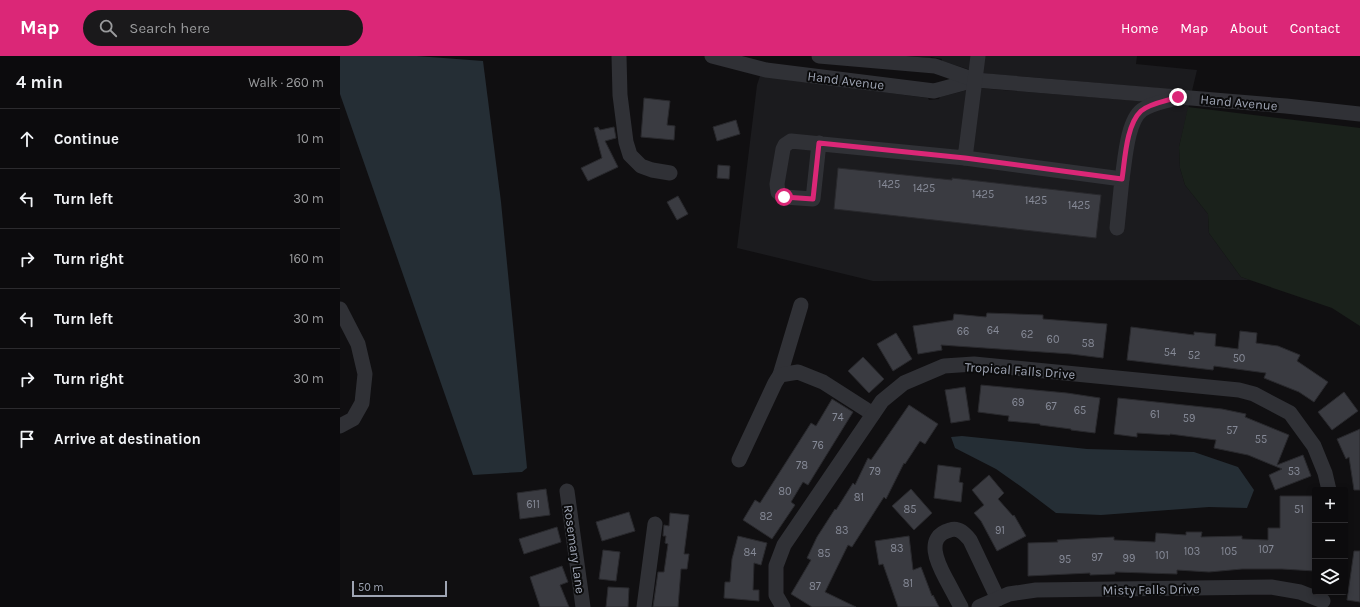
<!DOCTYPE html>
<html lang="en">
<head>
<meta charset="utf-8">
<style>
  :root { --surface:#0c0b0d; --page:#1a191b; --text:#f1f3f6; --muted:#9a9b9d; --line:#2c2b2e; --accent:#db2777 }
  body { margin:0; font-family:Karla,sans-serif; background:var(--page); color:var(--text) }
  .controls { position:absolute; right:12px; bottom:12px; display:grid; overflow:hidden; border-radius:4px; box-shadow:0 2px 6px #0003 }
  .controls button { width:36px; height:36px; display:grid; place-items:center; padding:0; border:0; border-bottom:1px solid var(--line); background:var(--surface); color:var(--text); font:20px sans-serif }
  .scale { position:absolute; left:12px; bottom:10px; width:95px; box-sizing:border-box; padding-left:4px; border:2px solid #9fa5b4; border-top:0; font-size:11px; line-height:14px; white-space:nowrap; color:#9fa5b4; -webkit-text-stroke:3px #0b0b0c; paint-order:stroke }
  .stop { position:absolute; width:12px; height:12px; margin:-9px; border:3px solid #db2777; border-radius:50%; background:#fff }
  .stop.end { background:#db2777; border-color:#fff; box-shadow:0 1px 4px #0008 }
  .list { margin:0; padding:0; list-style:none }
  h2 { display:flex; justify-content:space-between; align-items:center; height:52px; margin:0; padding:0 16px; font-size:17px }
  h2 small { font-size:13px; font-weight:400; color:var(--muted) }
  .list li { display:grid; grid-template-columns:26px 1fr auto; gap:12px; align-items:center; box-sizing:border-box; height:60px; padding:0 16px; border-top:1px solid var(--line) }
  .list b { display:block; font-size:15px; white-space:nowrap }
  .list em { font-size:13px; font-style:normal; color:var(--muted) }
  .icon { flex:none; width:22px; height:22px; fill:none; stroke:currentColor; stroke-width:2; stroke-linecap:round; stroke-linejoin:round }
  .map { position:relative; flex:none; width:1020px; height:551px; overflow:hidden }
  header { display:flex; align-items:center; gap:24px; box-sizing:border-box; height:56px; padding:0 20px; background:var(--accent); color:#fff }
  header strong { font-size:19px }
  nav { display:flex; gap:22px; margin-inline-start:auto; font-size:14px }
  .search { width:280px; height:36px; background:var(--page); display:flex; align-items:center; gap:10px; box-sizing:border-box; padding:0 14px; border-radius:22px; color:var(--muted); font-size:15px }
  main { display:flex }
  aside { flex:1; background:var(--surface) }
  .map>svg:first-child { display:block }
  .built { fill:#1b1b1e }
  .green { fill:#1a211b }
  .water { fill:#252e35 }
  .building { fill:#3a3b41; stroke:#29292d }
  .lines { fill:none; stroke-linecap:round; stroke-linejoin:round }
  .minor { stroke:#303136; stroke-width:15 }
  .route { stroke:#db2777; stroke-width:5 }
  .labels { text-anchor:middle; stroke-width:4; stroke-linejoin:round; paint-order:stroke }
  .number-label { font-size:11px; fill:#868a97 }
  .street-label { font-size:13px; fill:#9fa5b4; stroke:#0b0b0c }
</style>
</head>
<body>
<header>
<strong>Map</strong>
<div class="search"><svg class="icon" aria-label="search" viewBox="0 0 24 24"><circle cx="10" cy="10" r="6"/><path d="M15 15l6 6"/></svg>Search here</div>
<nav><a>Home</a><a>Map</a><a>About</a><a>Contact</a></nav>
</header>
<main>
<aside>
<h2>4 min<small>Walk · 260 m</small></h2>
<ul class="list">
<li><svg class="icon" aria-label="ahead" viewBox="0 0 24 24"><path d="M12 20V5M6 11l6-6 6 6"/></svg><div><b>Continue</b></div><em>10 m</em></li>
<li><svg class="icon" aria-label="left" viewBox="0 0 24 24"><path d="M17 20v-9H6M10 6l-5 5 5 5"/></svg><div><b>Turn left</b></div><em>30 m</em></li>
<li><svg class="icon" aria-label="right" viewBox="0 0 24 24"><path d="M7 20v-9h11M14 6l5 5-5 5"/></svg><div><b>Turn right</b></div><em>160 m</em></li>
<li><svg class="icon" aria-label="left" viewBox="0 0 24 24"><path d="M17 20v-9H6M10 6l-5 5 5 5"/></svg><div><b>Turn left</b></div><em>30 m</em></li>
<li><svg class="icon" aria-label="right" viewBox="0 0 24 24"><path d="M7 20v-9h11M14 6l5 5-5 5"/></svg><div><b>Turn right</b></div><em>30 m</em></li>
<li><svg class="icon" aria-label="arrive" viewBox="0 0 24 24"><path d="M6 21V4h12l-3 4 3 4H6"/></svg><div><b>Arrive at destination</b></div></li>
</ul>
</aside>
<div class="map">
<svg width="1020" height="551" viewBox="0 0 1020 551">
  <rect width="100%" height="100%" fill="#100f11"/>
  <g class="built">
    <polygon points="563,0 797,0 796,8 857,14 852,35 640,17 602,5 602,3 591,1 590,2"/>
    <polygon points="420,20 588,42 589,44 599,43 600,41 635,32 639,32 849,49 839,91 840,112 845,129 868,158 869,177 901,221 910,224 533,225 397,192 417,29"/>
  </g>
  <polygon class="green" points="848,51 1020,72 1020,270 992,252 901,221 869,177 868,158 845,129 840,112 839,91"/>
  <g class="water">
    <polygon points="0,0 77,0 143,5 161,146 187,412 182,416 133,419 0,38"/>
    <polygon points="622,380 747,393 854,396 898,411 914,434 907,452 869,451 761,459 716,457 683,432 656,413 615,392 611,381"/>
  </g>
  <g class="building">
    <polygon points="304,42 330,45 327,69 335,70 334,84 301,81"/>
    <polygon points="396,64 400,78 377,85 373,71"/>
    <polygon points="258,71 260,74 274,71 276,82 265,85 278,111 248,125 241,112 262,102 254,72"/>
    <polygon points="378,109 390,110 389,123 377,122"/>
    <polygon points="498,112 612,124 612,122 761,139 756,182 494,153"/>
    <polygon points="338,140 348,158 337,164 327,146"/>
    <polygon points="647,257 703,259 703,263 767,268 763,302 731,298 601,289 602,294 578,298 573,270 613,264 614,258 646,261"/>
    <polygon points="791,271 854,279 854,276 876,278 875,290 898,293 900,275 917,277 916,287 938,290 960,299 957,305 988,326 974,346 959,336 924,322 926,317 874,310 873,314 787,304"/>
    <polygon points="556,277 572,303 553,315 537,288"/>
    <polygon points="523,301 544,323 529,337 508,315"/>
    <polygon points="641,329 727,337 760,342 755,377 731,374 731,373 700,369 700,368 668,365 669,360 638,356"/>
    <polygon points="625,331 630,364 611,367 605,334"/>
    <polygon points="1004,336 1018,355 992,374 978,356"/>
    <polygon points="778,342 882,353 906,358 905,361 949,379 937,409 963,399 971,420 935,434 929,419 942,413 908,399 874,392 876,384 830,378 830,379 797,377 797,381 774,378"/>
    <polygon points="492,343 513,356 468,429 463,426 451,446 455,449 432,483 403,464 415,444 420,447 471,367 476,370"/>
    <polygon points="569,349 598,368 585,388 580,385 565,408 564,407 546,443 544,441 512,491 508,489 485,536 516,551 472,551 451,538 471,504 467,502 477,481 495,453 496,454 513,427 515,429 528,402 531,404"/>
    <polygon points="1020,373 1020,434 1014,434 1009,401 1006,403 997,383"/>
    <polygon points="598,409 621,412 619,426 623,427 621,446 594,442"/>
    <polygon points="649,419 664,437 658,443 673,460 674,459 686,480 657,495 641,465 634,457 644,449 632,434"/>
    <polygon points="206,433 210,459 180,463 177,437"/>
    <polygon points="571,433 592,457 574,474 552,450"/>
    <polygon points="940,440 975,440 975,515 942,513 902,513 869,516 837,514 837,518 775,516 775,518 750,519 750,517 688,520 688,487 718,486 717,484 774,481 774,484 815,486 816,477 846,479 846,476 862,476 861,481 902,480 902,483 928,484 928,472 940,472"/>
    <polygon points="289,456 295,475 262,485 256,466"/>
    <polygon points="330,457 349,459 344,498 349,498 347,513 341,513 338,551 313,551 318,516 324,516 328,488 325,487 326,480 323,480 324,469 329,470"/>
    <polygon points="217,471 221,486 184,498 179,483"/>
    <polygon points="398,480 427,487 421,509 414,507 413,534 419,534 419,545 384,542 385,526 390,526 392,503"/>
    <polygon points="569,480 573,514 581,511 592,540 593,539 599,551 558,551 543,508 539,509 535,485"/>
    <polygon points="263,494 280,496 276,525 259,523"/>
    <polygon points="1014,495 1020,495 1020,546 1007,544"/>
    <polygon points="222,510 228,526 220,529 229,551 200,551 190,521"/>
    <polygon points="268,531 289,532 288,551 266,551"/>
  </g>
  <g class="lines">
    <g class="minor">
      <polyline points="279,0 280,39 286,86 290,99 301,110 312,114 330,117"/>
      <polyline points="372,0 426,14 594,35 635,24"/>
      <polyline points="479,0 595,10 635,24 946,50 1020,58"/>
      <polyline points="479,87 473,143 444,141 438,136 437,128 443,93 445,89 451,85 625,102 638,0"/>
      <polyline points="625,102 782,123 777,172"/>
      <path d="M782 123C785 105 787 65 802 54 810 48 822 46 832 43"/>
      <polyline points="0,253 18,288 25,318 22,347 13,363 0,370"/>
      <polyline points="440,319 461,249"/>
      <polyline points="399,404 435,327 440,319 458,316 483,326 533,358"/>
      <polyline points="227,435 243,551"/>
      <polyline points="304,551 315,468"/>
      <polyline points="443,551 436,539 436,510 444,489 542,345 564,327 604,310 634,308 899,334 914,338 950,357 974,390 985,417 989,434"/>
      <path d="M621 551C616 542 611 532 606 523 598 508 584 481 610 474 619 471 625 478 630 484L658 543"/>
      <polyline points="639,551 669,538 696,534 931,531 960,536 983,545"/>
    </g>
  </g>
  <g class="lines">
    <path class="route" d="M444 141 473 143 479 87 625 102 782 123C785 104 786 69 801 55 810 47 827 45 838 41"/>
  </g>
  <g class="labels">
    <g class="number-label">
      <text x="549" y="132">1425</text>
      <text x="584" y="136">1425</text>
      <text x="643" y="142">1425</text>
      <text x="696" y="148">1425</text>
      <text x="739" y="153">1425</text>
      <text x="653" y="278">64</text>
      <text x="623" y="279">66</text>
      <text x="687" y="282">62</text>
      <text x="713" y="287">60</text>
      <text x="748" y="291">58</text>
      <text x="830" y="300">54</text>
      <text x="854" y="303">52</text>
      <text x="899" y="306">50</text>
      <text x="678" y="350">69</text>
      <text x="711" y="354">67</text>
      <text x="740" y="358">65</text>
      <text x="815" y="362">61</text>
      <text x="498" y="365">74</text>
      <text x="849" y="366">59</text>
      <text x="892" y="378">57</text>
      <text x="921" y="387">55</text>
      <text x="478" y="393">76</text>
      <text x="462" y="413">78</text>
      <text x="535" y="419">79</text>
      <text x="954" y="419">53</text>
      <text x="445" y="439">80</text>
      <text x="519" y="445">81</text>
      <text x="193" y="452">611</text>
      <text x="570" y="457">85</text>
      <text x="959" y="457">51</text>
      <text x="426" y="464">82</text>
      <text x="502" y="478">83</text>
      <text x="660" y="478">91</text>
      <text x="557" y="496">83</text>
      <text x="926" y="497">107</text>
      <text x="852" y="499">103</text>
      <text x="889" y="499">105</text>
      <text x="410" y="500">84</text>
      <text x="484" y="501">85</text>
      <text x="822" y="503">101</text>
      <text x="757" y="505">97</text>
      <text x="789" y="506">99</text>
      <text x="725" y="507">95</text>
      <text x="568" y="531">81</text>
      <text x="475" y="534">87</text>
    </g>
    <g class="street-label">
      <text transform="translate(506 24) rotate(7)" y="5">Hand Avenue</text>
      <text transform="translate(899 46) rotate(5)" y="5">Hand Avenue</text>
      <text transform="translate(680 314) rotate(4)" y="5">Tropical Falls Drive</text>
      <text transform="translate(235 493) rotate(82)" y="5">Rosemary Lane</text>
      <text transform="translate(811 533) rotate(-1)" y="5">Misty Falls Drive</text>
    </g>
  </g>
</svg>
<div class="controls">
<button>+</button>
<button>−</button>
<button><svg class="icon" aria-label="layers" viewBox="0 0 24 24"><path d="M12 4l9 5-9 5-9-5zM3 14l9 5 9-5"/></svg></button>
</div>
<div class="scale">50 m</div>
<div class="stop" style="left:444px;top:141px"></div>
<div class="stop end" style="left:838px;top:41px"></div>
</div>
</main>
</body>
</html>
